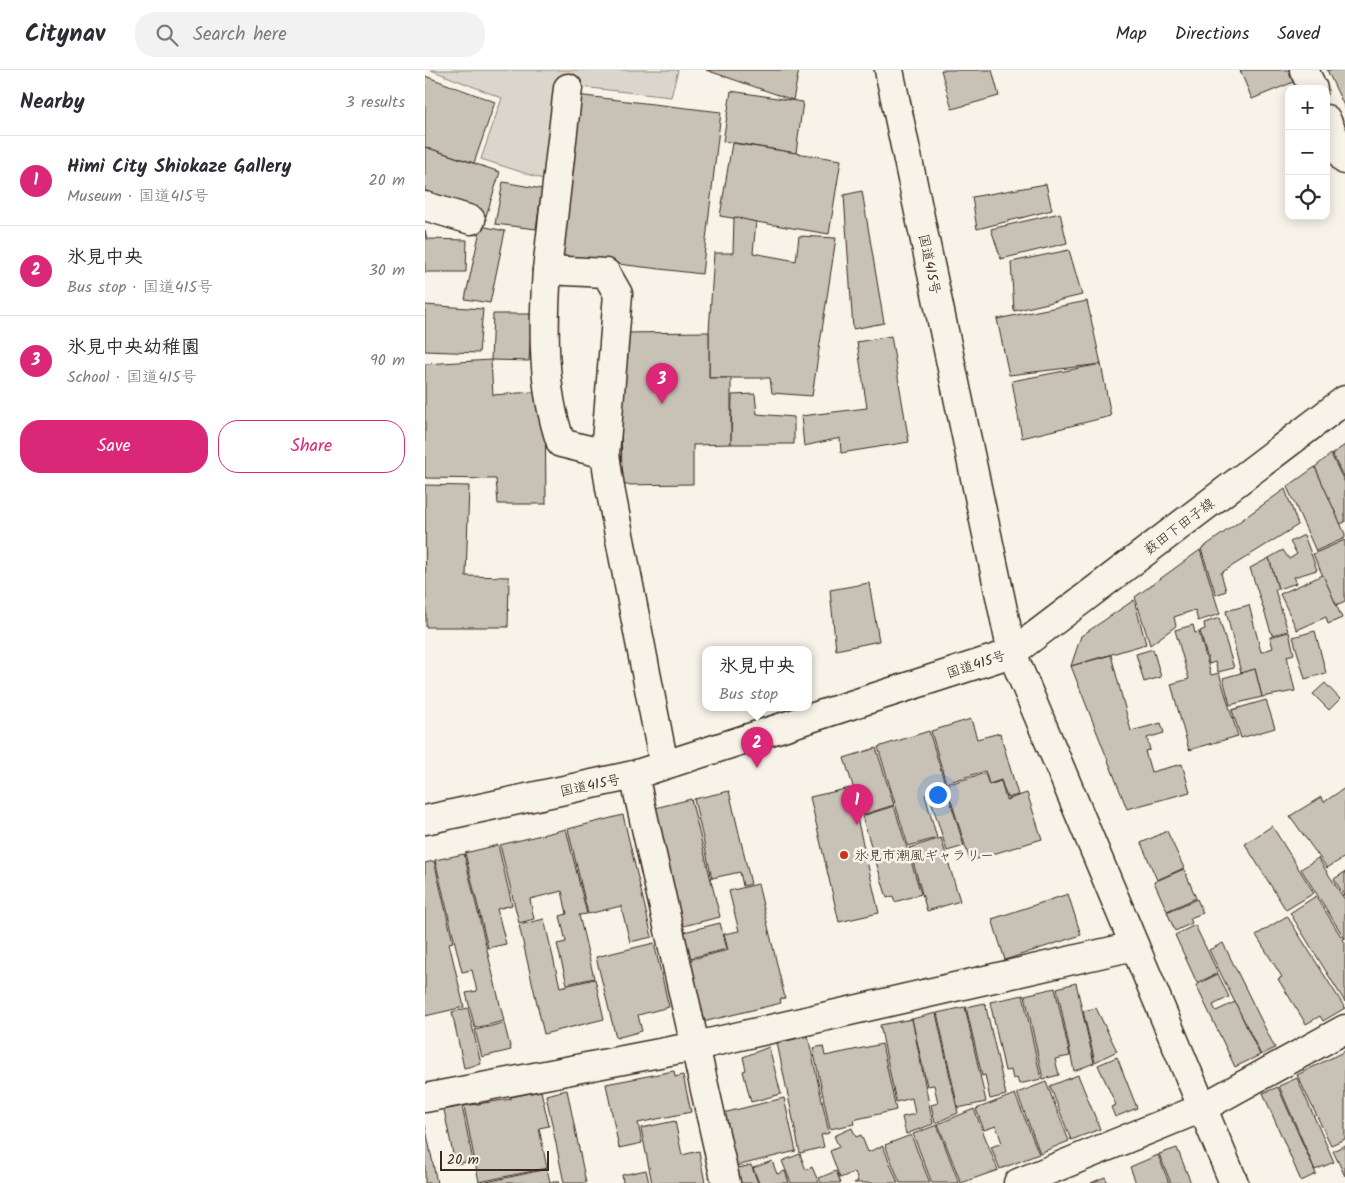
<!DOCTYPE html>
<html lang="en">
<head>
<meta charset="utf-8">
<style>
  :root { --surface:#fff; --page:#f2f2f3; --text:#2b2b33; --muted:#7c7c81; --line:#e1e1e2; --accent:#db2777 }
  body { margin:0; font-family:Kalam,"Klee One",sans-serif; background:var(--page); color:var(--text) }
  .controls { position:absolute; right:15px; top:15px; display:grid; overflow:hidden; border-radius:10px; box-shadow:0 2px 12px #0003 }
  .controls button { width:45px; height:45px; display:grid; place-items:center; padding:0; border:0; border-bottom:1px solid var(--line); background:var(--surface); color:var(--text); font:25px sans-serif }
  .scale { position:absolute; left:15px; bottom:12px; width:109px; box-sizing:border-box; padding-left:5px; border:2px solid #3b2a1e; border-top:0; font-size:14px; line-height:18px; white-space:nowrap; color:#3b2a1e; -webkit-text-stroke:4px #f7f3e8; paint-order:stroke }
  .you { position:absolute; left:512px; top:724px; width:18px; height:18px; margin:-12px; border:4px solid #fff; border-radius:50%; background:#1a73e8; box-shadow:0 0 0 8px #1a73e833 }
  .badge { display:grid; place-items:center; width:32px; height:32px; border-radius:50%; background:var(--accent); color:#fff; font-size:16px; font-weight:700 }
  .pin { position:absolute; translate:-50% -41px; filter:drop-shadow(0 1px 2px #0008) }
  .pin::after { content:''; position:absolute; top:26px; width:18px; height:15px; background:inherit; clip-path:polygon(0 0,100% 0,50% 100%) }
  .popup { position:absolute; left:277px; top:576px; width:110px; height:65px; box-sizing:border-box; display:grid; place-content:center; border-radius:10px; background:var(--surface); filter:drop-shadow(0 1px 4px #0005); font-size:16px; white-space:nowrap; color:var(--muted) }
  .popup b { font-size:19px; color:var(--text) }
  .popup::after { content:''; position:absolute; left:50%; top:100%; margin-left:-10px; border:10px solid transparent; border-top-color:var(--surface) }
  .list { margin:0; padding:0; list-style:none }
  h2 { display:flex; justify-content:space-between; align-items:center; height:65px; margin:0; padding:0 20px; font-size:21px }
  h2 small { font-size:16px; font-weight:400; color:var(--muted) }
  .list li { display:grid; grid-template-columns:32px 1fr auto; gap:15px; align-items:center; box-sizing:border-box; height:90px; padding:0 20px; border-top:1px solid var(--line) }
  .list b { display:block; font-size:19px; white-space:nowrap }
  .list p { margin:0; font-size:16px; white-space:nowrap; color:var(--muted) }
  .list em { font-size:16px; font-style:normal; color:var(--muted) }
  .actions { display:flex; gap:10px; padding:15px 20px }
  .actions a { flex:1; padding:11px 0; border:1px solid var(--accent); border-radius:20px; text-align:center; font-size:18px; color:var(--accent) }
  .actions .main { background:var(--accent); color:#fff }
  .icon { flex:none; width:28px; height:28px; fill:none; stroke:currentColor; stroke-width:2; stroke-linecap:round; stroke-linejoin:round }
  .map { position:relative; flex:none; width:920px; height:1113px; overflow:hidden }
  header { display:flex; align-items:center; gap:30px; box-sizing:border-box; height:70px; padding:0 25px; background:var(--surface); border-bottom:1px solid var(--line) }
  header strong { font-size:24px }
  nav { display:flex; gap:28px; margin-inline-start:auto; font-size:18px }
  .search { width:350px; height:45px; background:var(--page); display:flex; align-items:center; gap:12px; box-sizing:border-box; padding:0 18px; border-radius:20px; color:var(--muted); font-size:19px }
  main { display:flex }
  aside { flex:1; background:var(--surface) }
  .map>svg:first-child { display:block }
  .green { fill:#dbd6cb; stroke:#8b8074 }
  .building { fill:#c8c1b6; stroke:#3b2a1e }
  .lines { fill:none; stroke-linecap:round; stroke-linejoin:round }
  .minor-casing { stroke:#3b2a1e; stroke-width:31 }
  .secondary-casing { stroke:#3b2a1e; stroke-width:31 }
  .trunk-casing { stroke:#3b2a1e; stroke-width:31 }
  .minor { stroke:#f7f3e8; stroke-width:28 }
  .secondary { stroke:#f7f3e8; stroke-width:28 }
  .trunk { stroke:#f7f3e8; stroke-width:28 }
  .poi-dot { fill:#c8321e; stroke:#f7f3e8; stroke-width:2 }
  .labels { text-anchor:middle; stroke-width:5; stroke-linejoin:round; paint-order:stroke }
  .street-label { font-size:14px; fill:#3b2a1e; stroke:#f7f3e8 }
  .poi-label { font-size:14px; fill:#3b2a1e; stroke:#f7f3e8; text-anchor:start }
</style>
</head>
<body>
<header>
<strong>Citynav</strong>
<div class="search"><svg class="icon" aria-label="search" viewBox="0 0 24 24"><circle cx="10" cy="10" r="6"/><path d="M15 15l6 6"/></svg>Search here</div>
<nav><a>Map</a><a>Directions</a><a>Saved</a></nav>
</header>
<main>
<aside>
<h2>Nearby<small>3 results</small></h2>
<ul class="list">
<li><span class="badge">1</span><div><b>Himi City Shiokaze Gallery</b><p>Museum · 国道415号</p></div><em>20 m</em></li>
<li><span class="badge">2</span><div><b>氷見中央</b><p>Bus stop · 国道415号</p></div><em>30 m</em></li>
<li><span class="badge">3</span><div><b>氷見中央幼稚園</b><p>School · 国道415号</p></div><em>90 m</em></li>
</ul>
<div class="actions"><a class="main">Save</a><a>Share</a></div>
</aside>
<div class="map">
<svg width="920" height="1113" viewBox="0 0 920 1113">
  <rect width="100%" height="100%" fill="#f7f3e8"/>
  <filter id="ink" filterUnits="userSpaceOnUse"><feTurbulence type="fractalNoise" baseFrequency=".02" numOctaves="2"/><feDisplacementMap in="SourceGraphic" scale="10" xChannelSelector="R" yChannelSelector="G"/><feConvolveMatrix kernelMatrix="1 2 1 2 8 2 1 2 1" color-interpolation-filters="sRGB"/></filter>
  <g filter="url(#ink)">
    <polygon class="green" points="6,0 253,0 246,27 138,15 121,110 56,89 77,28"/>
    <g class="building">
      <polygon points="281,0 374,0 368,30"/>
      <polygon points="516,0 567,0 574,26 527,39"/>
      <polygon points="815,0 867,0 871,11 827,29"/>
      <polygon points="902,0 920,0 920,38"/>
      <polygon points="0,6 70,32 49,93 0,77"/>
      <polygon points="306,21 378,32 371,83 298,71"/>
      <polygon points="151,25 296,42 277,204 134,187"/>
      <polygon points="307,73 416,90 404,164 295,146"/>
      <polygon points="0,77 75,102 61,146 0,125"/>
      <polygon points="78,112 117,119 111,159 70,154"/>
      <polygon points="621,114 627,140 552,159 547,127"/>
      <polygon points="437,121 459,253 428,259 419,125"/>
      <polygon points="635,143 642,173 576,189 566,159"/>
      <polygon points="309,147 331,152 328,183 371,191 374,166 411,168 387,326 347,323 345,308 284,308 284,262 289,183 308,183"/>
      <polygon points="56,156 80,161 65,233 40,229"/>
      <polygon points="0,160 2,169 42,170 41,202 0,202"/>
      <polygon points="644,180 657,225 589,241 586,192"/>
      <polygon points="662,231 676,294 584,305 572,249"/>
      <polygon points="0,235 58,239 54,283 0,281"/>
      <polygon points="68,244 107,244 104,291 66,290"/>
      <polygon points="284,262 284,308 306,308 306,374 268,375 268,414 197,415 195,263"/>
      <polygon points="466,266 484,372 416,383 415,368 379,376 376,346 442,338 432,272"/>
      <polygon points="66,290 68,325 120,321 121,434 73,434 71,409 0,408 0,294"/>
      <polygon points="676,294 686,346 597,368 587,311"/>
      <polygon points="330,324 332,344 369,347 369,374 306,374 307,325"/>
      <polygon points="920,375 920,410 907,384"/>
      <polygon points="906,384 920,413 920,452 915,454 890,397"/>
      <polygon points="890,397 920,464 920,468 891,481 862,417"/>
      <polygon points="0,415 44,416 41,506 84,507 83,557 1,557"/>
      <polygon points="860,419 873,455 796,503 801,521 791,525 776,479"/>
      <polygon points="879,465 892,500 869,507 872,513 853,519 844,488 858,480 864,489 872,484 865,472"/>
      <polygon points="920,470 920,531 911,535 888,484"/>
      <polygon points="775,480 795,544 773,551 770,540 749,547 751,556 725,575 710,527"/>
      <polygon points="844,488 853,519 850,520 863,561 847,565 825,498"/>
      <polygon points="898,505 917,548 903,554 901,547 872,560 855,524"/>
      <polygon points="444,513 454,571 411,580 405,520"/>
      <polygon points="709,530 721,574 646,596 656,566"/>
      <polygon points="824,535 836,582 848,578 845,567 864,562 869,584 862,586 870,621 837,627 830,599 816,603 801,541"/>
      <polygon points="794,548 809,598 793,602 790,592 784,594 775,561 780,559 779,553"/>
      <polygon points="768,555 770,563 774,562 786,605 794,603 813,666 764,680 746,614 764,609 750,560"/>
      <polygon points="890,561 901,603 880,609 868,567"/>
      <polygon points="728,579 736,607 719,612 711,584"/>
      <polygon points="686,585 706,661 736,653 739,663 722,668 725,680 720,681 726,702 757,694 765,722 702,739 646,596"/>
      <polygon points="830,599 837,627 805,635 798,608"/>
      <polygon points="900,613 915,629 904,640 888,624"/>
      <polygon points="841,630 850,658 816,668 807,640"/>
      <polygon points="546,649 552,669 575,663 593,725 582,728 576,710 564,714 560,701 521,713 506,661"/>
      <polygon points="504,661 539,776 522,781 504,724 500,725 512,768 483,776 453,677"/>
      <polygon points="451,678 469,735 437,745 419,688"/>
      <polygon points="560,703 564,715 576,711 581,730 602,723 617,769 545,791 521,715"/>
      <polygon points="425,718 454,843 414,852 385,727"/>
      <polygon points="920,718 920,787 902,798 865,746 896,727 899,732"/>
      <polygon points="304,721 326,814 318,816 315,802 287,808 269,729"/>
      <polygon points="266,729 295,847 250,858 222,740"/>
      <polygon points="469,736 496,824 470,832 468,826 462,828 437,746"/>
      <polygon points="198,745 227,867 205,872 196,836 163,844 143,759"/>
      <polygon points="847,756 889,823 861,840 820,774"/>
      <polygon points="141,759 162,844 154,845 169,908 142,914 132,874 141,872 135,846 142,844 137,821 105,829 109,849 94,853 75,775"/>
      <polygon points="742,761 759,798 732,810 716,773"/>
      <polygon points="516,768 535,831 502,841 484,778"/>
      <polygon points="73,775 87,835 72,839 81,874 63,878 40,783"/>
      <polygon points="39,784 79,951 50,958 41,923 52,921 47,900 37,902 10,790"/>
      <polygon points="893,788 920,830 920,869 876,799"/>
      <polygon points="9,791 28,872 24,873 39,937 0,946 0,793"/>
      <polygon points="759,799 771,828 742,841 729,812"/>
      <polygon points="920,802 920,827 909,809"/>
      <polygon points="333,814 360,928 355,929 356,933 278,952 263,890 303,880 299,864 314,861 304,821"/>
      <polygon points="643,824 656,865 580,890 567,849"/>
      <polygon points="891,826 920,873 920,932 865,843"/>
      <polygon points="772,829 778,843 765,848 767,853 750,861 742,842"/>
      <polygon points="862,846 920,938 898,951 895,946 881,954 853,909 857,907 831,865"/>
      <polygon points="119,849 135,917 170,909 179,949 119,964 94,855"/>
      <polygon points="295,853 302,879 265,888 259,862"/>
      <polygon points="770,855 793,903 772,913 750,865"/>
      <polygon points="229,873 244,937 213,945 217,961 191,968 171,887"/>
      <polygon points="798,873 850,978 836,985 784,880"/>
      <polygon points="793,904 804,927 788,935 791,941 810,932 835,985 810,997 771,915"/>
      <polygon points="651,913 669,993 649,1001 632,918"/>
      <polygon points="630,918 645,986 630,989 634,1005 618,1009 600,925"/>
      <polygon points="598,925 616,1009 594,1014 592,1008 588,1009 586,1000 580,1001 565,932"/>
      <polygon points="560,933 581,1025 565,1029 560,1005 557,1006 541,937"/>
      <polygon points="540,937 561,1032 533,1038 512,943"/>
      <polygon points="43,938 56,994 39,998 27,942"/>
      <polygon points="671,938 692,981 670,992 658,941"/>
      <polygon points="511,943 533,1043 510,1053 506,1035 513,1033 509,1015 502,1016 487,949"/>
      <polygon points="487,949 508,1054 481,1064 477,1047 490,1044 487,1028 471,1032 455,955"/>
      <polygon points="79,953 86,980 57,987 50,960"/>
      <polygon points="383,966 404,1063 396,1065 399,1077 375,1083 352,973"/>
      <polygon points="457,974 471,1040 428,1050 429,1054 405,1059 388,978 398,976 400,986"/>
      <polygon points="344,977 356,1024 326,1032 318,1001 321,1000 318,987"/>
      <polygon points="920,981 920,1069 906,1075 872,1005"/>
      <polygon points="692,987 712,1038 690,1047 686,1037 691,1035 673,995"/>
      <polygon points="249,1001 250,1007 258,1005 266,1042 213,1053 217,1073 194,1078 181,1014"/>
      <polygon points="653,1005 675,1059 646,1070 625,1016"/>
      <polygon points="872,1008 909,1092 890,1100 854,1016"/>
      <polygon points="621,1012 644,1071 615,1083 592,1023"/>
      <polygon points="853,1017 891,1104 876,1111 838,1023"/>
      <polygon points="142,1020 161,1113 139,1113 121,1025"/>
      <polygon points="116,1021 124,1056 114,1058 122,1098 54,1112 39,1036 86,1029 86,1027"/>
      <polygon points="590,1024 614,1084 575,1099 566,1077 577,1073 571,1056 559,1060 551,1039"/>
      <polygon points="359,1028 371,1081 311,1096 294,1044"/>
      <polygon points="37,1036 48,1091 30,1094 19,1040"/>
      <polygon points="549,1039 573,1100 536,1113 513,1054"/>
      <polygon points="250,1051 257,1085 274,1081 280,1113 227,1113 216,1058"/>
      <polygon points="0,1055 12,1113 0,1113"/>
      <polygon points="512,1055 534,1113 507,1113 488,1064"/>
      <polygon points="427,1058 431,1067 436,1065 443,1082 458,1076 473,1113 429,1113 433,1111 430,1102 415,1108 405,1081 414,1077 409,1066"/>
      <polygon points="486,1065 505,1113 475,1113 460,1075"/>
      <polygon points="920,1075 920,1106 908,1081"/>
      <polygon points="752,1078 766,1113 746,1113 734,1084"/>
      <polygon points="375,1084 381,1100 387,1097 394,1113 366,1113 357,1091"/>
      <polygon points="733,1085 744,1113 711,1113 705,1097"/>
      <polygon points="347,1091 352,1104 360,1101 364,1113 334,1113 328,1098"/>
      <polygon points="326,1095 333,1113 309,1113 306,1100"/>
      <polygon points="122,1099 125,1112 134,1111 134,1113 57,1113"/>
      <polygon points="221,1100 224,1113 198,1113 197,1105"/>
      <polygon points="411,1101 416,1113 396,1113 394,1108"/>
      <polygon points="680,1107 683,1113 666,1113"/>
    </g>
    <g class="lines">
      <defs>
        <g id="minor">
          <polyline points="879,0 888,19"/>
          <polyline points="901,49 920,90"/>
          <polyline points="0,136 46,150"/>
          <polyline points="122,200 143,18"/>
          <path d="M180 384 193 224 181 203 122 200C118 257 117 319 136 373L180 384 185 418 239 695"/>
          <polyline points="587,583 809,1113"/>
          <polyline points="209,705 301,1113"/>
          <polyline points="0,1028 271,976 709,876"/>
          <polyline points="593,1113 777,1038 920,959"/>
        </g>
        <polyline id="secondary" points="587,583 920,330"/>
        <polyline id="trunk" points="0,750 209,705 587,583 464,0"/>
      </defs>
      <use href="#minor" class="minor-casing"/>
      <use href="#secondary" class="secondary-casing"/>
      <use href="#trunk" class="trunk-casing"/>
      <use href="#minor" class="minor"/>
      <use href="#secondary" class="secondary"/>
      <use href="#trunk" class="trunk"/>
    </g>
  </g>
  <circle class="poi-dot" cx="419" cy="785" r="5"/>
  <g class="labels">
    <g class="street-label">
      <text transform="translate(505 194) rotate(78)" y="5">国道415号</text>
      <text transform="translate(754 456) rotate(-37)" y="5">薮田下田子線</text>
      <text transform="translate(551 594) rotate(-18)" y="5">国道415号</text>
      <text transform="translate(165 715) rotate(-12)" y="5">国道415号</text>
    </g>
    <g class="poi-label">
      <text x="429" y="790">氷見市潮風ギャラリー</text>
    </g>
  </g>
</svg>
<div class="controls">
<button>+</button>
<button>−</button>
<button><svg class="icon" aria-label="locate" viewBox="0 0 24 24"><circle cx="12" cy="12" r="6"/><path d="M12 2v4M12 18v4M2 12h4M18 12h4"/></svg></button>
</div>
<div class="scale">20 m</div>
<div class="you"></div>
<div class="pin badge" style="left:432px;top:755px">1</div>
<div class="pin badge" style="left:332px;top:698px">2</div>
<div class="popup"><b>氷見中央</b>Bus stop</div>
<div class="pin badge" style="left:237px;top:334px">3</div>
</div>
</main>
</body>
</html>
